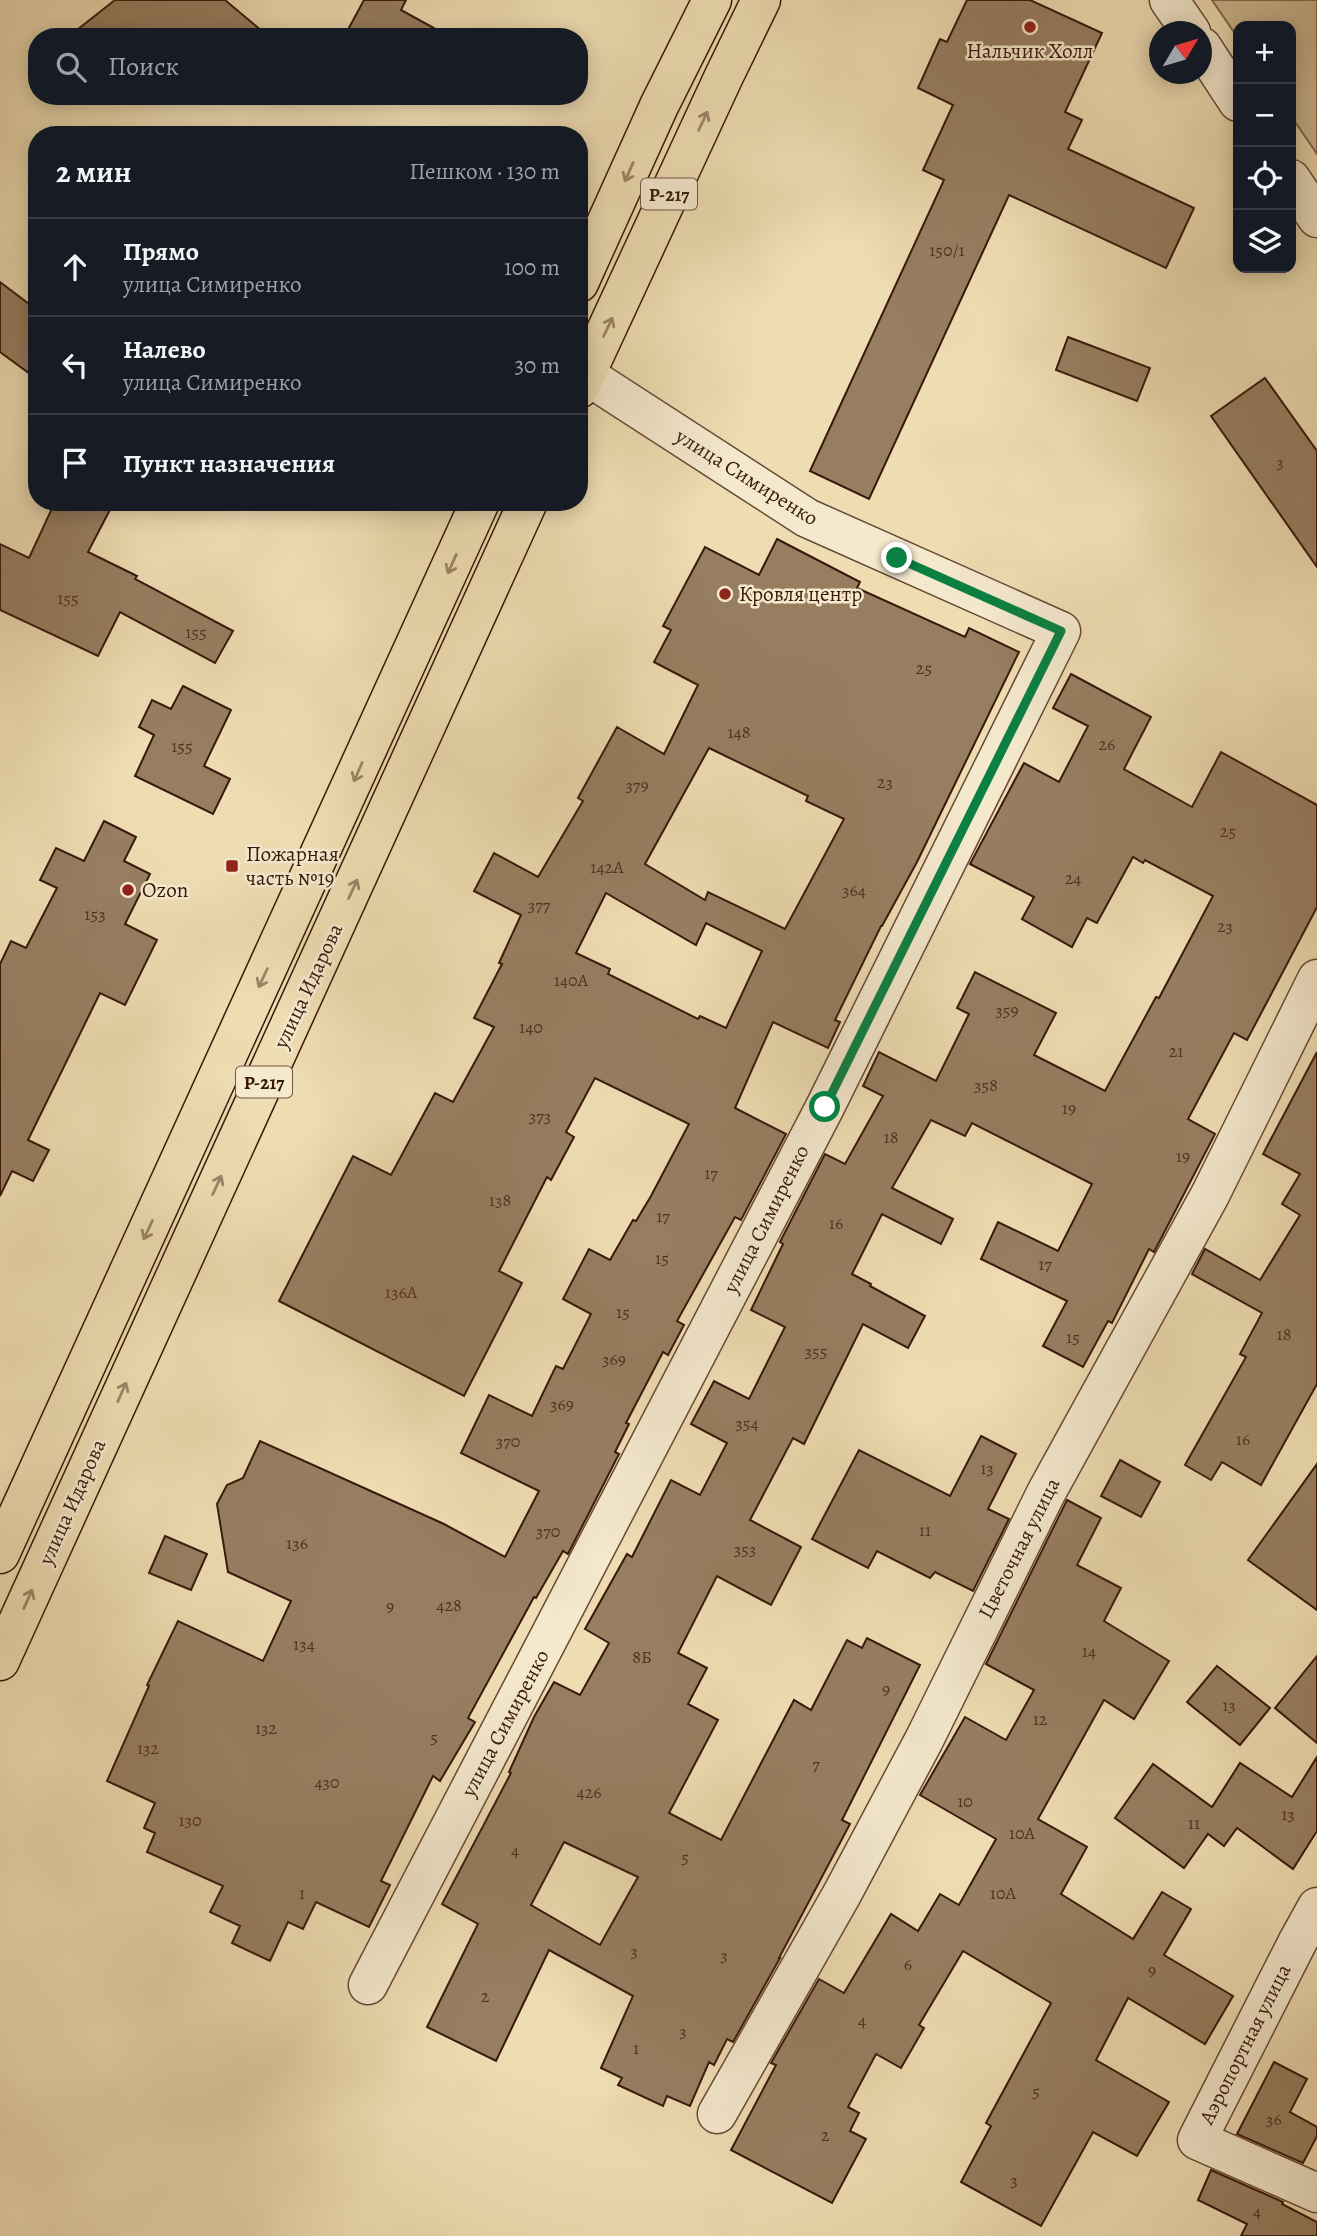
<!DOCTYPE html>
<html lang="ru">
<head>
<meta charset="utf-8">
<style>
  :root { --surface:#171b24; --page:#20242c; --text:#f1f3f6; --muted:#9ea1a6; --line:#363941 }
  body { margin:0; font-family:Alegreya,serif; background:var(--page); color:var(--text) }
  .controls { position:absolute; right:21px; top:21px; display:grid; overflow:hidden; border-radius:14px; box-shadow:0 4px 18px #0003 }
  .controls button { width:63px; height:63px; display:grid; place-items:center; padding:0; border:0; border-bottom:2px solid var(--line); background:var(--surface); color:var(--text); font:35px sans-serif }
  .compass { position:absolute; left:1149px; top:21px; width:63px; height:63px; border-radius:50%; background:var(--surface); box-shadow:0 4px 18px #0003; rotate:52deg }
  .stop { position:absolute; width:21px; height:21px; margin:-16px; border:5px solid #0b8043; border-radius:50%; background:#fff }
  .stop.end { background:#0b8043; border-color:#fff; box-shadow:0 2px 7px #0008 }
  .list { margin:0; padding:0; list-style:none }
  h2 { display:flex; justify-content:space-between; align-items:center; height:91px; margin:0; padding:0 28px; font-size:30px }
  h2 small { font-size:23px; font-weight:400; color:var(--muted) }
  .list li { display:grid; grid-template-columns:46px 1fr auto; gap:21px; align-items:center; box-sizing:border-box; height:98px; padding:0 28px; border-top:2px solid var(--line) }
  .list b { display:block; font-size:26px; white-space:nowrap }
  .list p { margin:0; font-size:23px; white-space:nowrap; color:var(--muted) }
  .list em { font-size:23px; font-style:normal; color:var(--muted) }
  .icon { flex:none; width:38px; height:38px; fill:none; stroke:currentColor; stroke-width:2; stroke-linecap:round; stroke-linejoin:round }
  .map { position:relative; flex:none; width:1317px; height:2236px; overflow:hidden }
  .search { position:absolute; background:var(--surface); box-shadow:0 4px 18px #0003; left:28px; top:28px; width:560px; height:77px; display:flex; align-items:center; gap:18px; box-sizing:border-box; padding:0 24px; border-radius:28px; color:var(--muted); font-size:26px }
  .panel { position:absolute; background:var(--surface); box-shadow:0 4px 18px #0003; left:28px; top:126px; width:560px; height:385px; border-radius:28px }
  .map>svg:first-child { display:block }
  .green { fill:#cfbb95; stroke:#846a50; stroke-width:2 }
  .building { fill:#977e61; stroke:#39180a; stroke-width:2; fill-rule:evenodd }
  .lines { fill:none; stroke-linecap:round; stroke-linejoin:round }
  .minor-casing { stroke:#664934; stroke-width:41 }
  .major-casing { stroke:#39180a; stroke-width:41 }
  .minor { stroke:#f4e8cd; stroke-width:38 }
  .major { stroke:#eedcb2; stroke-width:38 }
  .oneway { stroke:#9d8466 }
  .route { stroke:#0b8043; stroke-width:9 }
  .poi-dot { fill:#8f2418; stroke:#f4e8cd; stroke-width:2.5 }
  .labels { text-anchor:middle; stroke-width:5; stroke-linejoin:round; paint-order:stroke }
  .number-label { font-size:18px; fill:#503220 }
  .shield { fill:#f4e8cd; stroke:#715644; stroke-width:2 }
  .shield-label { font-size:19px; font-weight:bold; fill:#39180a }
  .poi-label { font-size:21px; fill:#39180a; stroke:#f4e8cd; text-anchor:start }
  .street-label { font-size:21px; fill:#39180a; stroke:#f4e8cd }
</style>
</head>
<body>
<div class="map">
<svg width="1317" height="2236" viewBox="0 0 1317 2236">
  <rect width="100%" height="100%" fill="#eedcb2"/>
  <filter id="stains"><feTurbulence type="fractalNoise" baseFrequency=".00286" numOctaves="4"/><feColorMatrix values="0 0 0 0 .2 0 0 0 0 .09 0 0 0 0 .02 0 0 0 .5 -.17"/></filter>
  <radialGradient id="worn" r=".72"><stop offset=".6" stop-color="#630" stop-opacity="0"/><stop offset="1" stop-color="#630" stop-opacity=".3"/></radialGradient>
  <polygon class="green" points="1212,0 1317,0 1317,154 1291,116 1291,26 1238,26 1238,38"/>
  <g class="building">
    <polygon points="115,0 225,0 269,37 68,37"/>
    <polygon points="364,0 406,0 401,10 450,37 344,37"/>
    <polygon points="967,0 1030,0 1102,33 1065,112 1082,120 1068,149 1194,208 1166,268 1009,195 869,499 810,471 944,180 923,170 953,105 918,88 940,39 947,42"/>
    <polygon points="0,282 37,310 37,379 0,352"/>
    <polygon points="1068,337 1150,368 1137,401 1056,370"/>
    <polygon points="1265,378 1317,451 1317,567 1211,416"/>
    <polygon points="55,502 114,502 88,552 137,576 135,579 233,631 215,663 120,612 98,656 0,610 0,544 29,558"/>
    <path d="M777 539 860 582 857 588 965 637 969 628 1019 652 917 862 882 926H881L835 1020 840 1022 828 1048 773 1022 735 1108 786 1134 741 1220 735 1217 677 1321 684 1325 668 1355 663 1352 626 1423 629 1424 615 1452 619 1454 568 1554 563 1551 536 1598 534 1597 468 1718 475 1722 440 1781 433 1776 381 1881 390 1885 369 1927 316 1902 303 1929 288 1922 270 1961 232 1943 240 1926 210 1912 223 1886 147 1852 155 1833 144 1828 155 1803 107 1781 149 1686 147 1685 178 1621 263 1661 291 1601 228 1572 217 1504 227 1485 243 1478 260 1441 444 1524 505 1557 539 1491 461 1453 489 1395 532 1416 556 1366 563 1369 591 1314 563 1299 589 1249 610 1260 633 1220 636 1221 651 1196 689 1124 595 1078 566 1132 574 1137 551 1180 547 1177 499 1271 522 1283 464 1396 279 1301 353 1156 391 1175 435 1093 453 1102 494 1027 474 1018 502 964 499 963 521 915 474 891 494 853 538 877 583 801 578 798 617 727 664 754 698 685 654 662 671 630 663 626 705 547 759 575ZM709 748 808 796 806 801 844 819 785 929 708 892 705 900 645 864ZM606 893 696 945 706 923 762 951 726 1028 700 1016 698 1019 608 974 610 969 576 953Z"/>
    <path d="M1071 674 1151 717 1124 769 1192 807 1221 752 1317 805V907L1247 1040 1234 1033 1188 1119 1215 1134 1154 1252 1149 1249 1112 1323 1108 1321 1083 1367 1043 1346 1067 1301 981 1259 998 1222 1058 1251 1092 1184 972 1123 965 1136 931 1120 892 1188 953 1219 941 1244 882 1214 852 1274 871 1284 870 1286 925 1316 908 1348 863 1324 804 1444 793 1438 750 1520 801 1547 771 1605 717 1576 678 1653 707 1668 688 1704 718 1720 669 1813 721 1840 794 1700 811 1710 847 1640 862 1648 867 1638 920 1665 842 1820 850 1824 779 1958H780L733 2042 727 2039 714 2065 709 2062 690 2106 667 2096 663 2106 618 2085 622 2078 601 2068 633 1996 549 1950 496 2061 427 2027 478 1924 442 1904 511 1773 509 1772 534 1717 554 1682 580 1695 609 1643 585 1629 627 1554 632 1557 671 1480 700 1495 727 1443 691 1424 714 1381 749 1399 785 1327 751 1310 783 1244 780 1242 825 1154 845 1164 883 1096 863 1086 879 1052 936 1081 969 1014 957 1008 975 972 1056 1013 1034 1055 1105 1091 1156 997 1159 998 1213 896 1145 860 1143 863 1133 857 1097 923 1087 918 1072 947 1022 919 1034 897 970 864 1024 763 1059 782 1088 726 1053 708ZM564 1842 638 1877 600 1945 531 1905Z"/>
    <polygon points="183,686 231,710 204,766 230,779 213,814 135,776 154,735 139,727 152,700 171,709"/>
    <polygon points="104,821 136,837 124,861 150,874 125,924 157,940 125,1005 100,993 28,1140 49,1150 33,1181 12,1171 0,1196 0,964 11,941 26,948 57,888 40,880 56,848 84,861"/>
    <polygon points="1317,1052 1317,1384 1261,1485 1222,1462 1211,1480 1185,1465 1246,1357 1240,1354 1262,1313 1192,1274 1205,1249 1260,1280 1300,1215 1282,1204 1300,1174 1263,1154"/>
    <polygon points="981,1436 1016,1454 988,1509 1009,1519 973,1591 935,1572 930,1578 877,1551 868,1568 812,1539 859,1450 950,1496"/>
    <polygon points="1120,1460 1160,1482 1141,1517 1101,1496"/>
    <polygon points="1317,1464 1317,1610 1248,1560"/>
    <polygon points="1067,1500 1101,1518 1077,1565 1121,1588 1104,1621 1169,1661 1134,1719 1104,1700 1038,1819 1087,1847 1061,1894 1133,1939 1162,1892 1191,1909 1164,1955 1233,1996 1205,2044 1128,1998 1096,2060 1169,2102 1137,2156 1093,2132 1041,2226 961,2182 991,2126 986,2123 1051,2003 963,1951 919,2025 924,2028 901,2068 876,2054 848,2107 859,2113 850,2131 866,2139 832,2203 731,2150 776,2065 771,2063 819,1979 844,1993 891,1914 918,1931 940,1894 959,1905 996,1839 920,1795 965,1717 1006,1740 1034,1690 986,1664"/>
    <polygon points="165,1536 207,1554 191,1590 149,1573"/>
    <polygon points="1317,1656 1317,1743 1275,1708"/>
    <polygon points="1217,1666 1270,1708 1240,1745 1187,1702"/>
    <polygon points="1317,1757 1317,1831 1293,1869 1237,1828 1224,1846 1208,1834 1184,1868 1115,1818 1153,1764 1212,1807 1240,1763 1292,1797"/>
    <polygon points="1274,2062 1307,2079 1290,2112 1317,2127 1317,2136 1303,2163 1237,2134"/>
    <polygon points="1211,2170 1283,2202 1282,2204 1317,2222 1317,2236 1241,2236 1247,2224 1198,2200"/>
  </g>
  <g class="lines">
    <defs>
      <g id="minor">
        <polyline points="1169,0 1191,32"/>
        <polyline points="1202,47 1238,102"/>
        <polyline points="1291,179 1317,218"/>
        <polyline points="1317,1907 1297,1943 1197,2140 1317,2193"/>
        <polyline points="368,1985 825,1107 1061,631 807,518 586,375"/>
        <polyline points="717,2114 842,1894 924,1740 1046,1493 1210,1195 1317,979"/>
      </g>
      <g id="major">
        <polyline points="579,283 659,106 712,0"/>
        <polyline points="579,389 724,76 761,0"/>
        <polyline points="0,1554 480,502"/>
        <polyline points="0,1661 528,502"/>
      </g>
    </defs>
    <use href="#minor" class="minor-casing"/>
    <use href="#major" class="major-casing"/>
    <use href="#minor" class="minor"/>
    <use href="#major" class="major"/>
  </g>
  <defs><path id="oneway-shaft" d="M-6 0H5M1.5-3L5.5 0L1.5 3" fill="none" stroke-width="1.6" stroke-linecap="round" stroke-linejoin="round" transform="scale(1.75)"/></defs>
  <g class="oneway">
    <use href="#oneway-shaft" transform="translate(703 121) rotate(-65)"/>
    <use href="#oneway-shaft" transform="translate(629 172) rotate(114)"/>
    <use href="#oneway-shaft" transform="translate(608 327) rotate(-65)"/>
    <use href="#oneway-shaft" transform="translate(452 564) rotate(114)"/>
    <use href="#oneway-shaft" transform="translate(358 772) rotate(114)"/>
    <use href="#oneway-shaft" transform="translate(353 889) rotate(-65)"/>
    <use href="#oneway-shaft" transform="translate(263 978) rotate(115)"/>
    <use href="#oneway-shaft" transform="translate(217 1185) rotate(-65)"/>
    <use href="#oneway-shaft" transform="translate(148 1230) rotate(115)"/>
    <use href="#oneway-shaft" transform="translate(122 1392) rotate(-66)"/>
    <use href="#oneway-shaft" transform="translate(28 1599) rotate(-66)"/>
  </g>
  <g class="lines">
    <polyline class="route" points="825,1107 1061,631 897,558"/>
  </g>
  <g class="poi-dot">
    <circle cx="1030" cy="27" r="7"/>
    <circle cx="725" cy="594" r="7"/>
    <rect x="225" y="859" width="14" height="14" rx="3.5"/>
    <circle cx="128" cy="890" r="7"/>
  </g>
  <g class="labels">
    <g class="number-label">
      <text x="947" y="256">150/1</text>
      <text x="1280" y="468">3</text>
      <text x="68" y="604">155</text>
      <text x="196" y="638">155</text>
      <text x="924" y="674">25</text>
      <text x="739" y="738">148</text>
      <text x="1107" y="750">26</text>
      <text x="182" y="752">155</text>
      <text x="885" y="788">23</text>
      <text x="637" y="791">379</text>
      <text x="1228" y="837">25</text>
      <text x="607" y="873">142А</text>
      <text x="1073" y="884">24</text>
      <text x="854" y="896">364</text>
      <text x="539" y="911">377</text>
      <text x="95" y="920">153</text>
      <text x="1225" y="932">23</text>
      <text x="571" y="986">140А</text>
      <text x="1007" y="1016">359</text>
      <text x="531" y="1033">140</text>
      <text x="1176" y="1057">21</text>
      <text x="986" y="1091">358</text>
      <text x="1069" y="1114">19</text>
      <text x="540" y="1122">373</text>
      <text x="891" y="1143">18</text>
      <text x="1183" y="1162">19</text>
      <text x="711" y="1179">17</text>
      <text x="500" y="1206">138</text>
      <text x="663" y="1222">17</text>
      <text x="836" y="1229">16</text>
      <text x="662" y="1264">15</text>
      <text x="1045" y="1270">17</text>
      <text x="401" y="1298">136А</text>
      <text x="623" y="1318">15</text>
      <text x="1284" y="1340">18</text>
      <text x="1073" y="1343">15</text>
      <text x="816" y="1357">355</text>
      <text x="614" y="1365">369</text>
      <text x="562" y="1410">369</text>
      <text x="747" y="1429">354</text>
      <text x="1243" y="1445">16</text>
      <text x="508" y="1447">370</text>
      <text x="987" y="1474">13</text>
      <text x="925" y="1536">11</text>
      <text x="548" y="1537">370</text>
      <text x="297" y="1549">136</text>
      <text x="745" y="1555">353</text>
      <text x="449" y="1611">428</text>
      <text x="390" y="1612">9</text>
      <text x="304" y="1650">134</text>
      <text x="1089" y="1657">14</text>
      <text x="642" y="1663">8Б</text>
      <text x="886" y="1695">9</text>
      <text x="1229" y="1711">13</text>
      <text x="1040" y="1725">12</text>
      <text x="266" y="1734">132</text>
      <text x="434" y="1743">5</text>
      <text x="148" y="1754">132</text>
      <text x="816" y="1770">7</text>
      <text x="327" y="1788">430</text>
      <text x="589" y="1798">426</text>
      <text x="965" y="1807">10</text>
      <text x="1288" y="1820">13</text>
      <text x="190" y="1826">130</text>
      <text x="1194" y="1829">11</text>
      <text x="1022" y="1839">10А</text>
      <text x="515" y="1856">4</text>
      <text x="685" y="1863">5</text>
      <text x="302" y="1899">1</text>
      <text x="1003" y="1899">10А</text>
      <text x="634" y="1957">3</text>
      <text x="724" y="1961">3</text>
      <text x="908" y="1970">6</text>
      <text x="1152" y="1976">9</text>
      <text x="485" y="2002">2</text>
      <text x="862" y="2026">4</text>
      <text x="683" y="2037">3</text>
      <text x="636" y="2054">1</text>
      <text x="1036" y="2097">5</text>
      <text x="1274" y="2125">36</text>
      <text x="825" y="2141">2</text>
      <text x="1014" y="2186">3</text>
      <text x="1257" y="2217">4</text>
    </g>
    <g class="shield">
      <rect x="641" y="178.5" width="56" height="31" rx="5"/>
      <rect x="236" y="1066.5" width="56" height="31" rx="5"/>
    </g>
    <g class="shield-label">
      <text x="669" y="201">Р-217</text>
      <text x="264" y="1089">Р-217</text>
    </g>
    <g class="poi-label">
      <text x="1030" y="58" text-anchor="middle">Нальчик Холл</text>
      <text x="739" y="601">Кровля центр</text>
      <text x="246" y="861">Пожарная<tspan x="246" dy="24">часть №19</tspan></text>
      <text x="142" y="897">Ozon</text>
    </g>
    <g class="street-label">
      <text transform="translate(747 477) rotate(32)" y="7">улица Симиренко</text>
      <text transform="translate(308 986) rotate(-65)" y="7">улица Идарова</text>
      <text transform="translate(766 1219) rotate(-63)" y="7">улица Симиренко</text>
      <text transform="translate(72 1502) rotate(-66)" y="7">улица Идарова</text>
      <text transform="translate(1019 1548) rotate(-63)" y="7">Цветочная улица</text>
      <text transform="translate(505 1723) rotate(-62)" y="7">улица Симиренко</text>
      <text transform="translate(1245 2044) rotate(-63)" y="7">Аэропортная улица</text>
    </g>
  </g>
  <rect width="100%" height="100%" filter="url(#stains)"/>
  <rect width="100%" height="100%" fill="url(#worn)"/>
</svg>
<div class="controls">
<button>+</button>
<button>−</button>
<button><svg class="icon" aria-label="locate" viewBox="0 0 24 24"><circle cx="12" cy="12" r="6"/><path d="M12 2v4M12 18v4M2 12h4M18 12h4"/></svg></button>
<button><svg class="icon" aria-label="layers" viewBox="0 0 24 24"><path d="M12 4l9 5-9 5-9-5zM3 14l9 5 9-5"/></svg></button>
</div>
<svg class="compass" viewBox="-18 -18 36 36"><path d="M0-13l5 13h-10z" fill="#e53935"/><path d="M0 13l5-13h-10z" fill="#9ea1a6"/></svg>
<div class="stop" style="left:825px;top:1107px"></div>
<div class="stop end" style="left:897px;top:558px"></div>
<div class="search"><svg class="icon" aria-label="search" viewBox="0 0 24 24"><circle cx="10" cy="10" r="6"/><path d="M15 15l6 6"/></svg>Поиск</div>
<section class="panel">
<h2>2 мин<small>Пешком · 130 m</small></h2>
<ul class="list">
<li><svg class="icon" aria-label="ahead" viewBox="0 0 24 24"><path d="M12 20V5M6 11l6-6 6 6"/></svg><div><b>Прямо</b><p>улица Симиренко</p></div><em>100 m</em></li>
<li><svg class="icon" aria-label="left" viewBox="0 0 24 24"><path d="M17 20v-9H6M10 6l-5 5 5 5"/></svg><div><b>Налево</b><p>улица Симиренко</p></div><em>30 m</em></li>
<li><svg class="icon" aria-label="arrive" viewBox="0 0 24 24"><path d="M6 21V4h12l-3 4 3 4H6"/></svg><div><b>Пункт назначения</b></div></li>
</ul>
</section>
</div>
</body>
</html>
